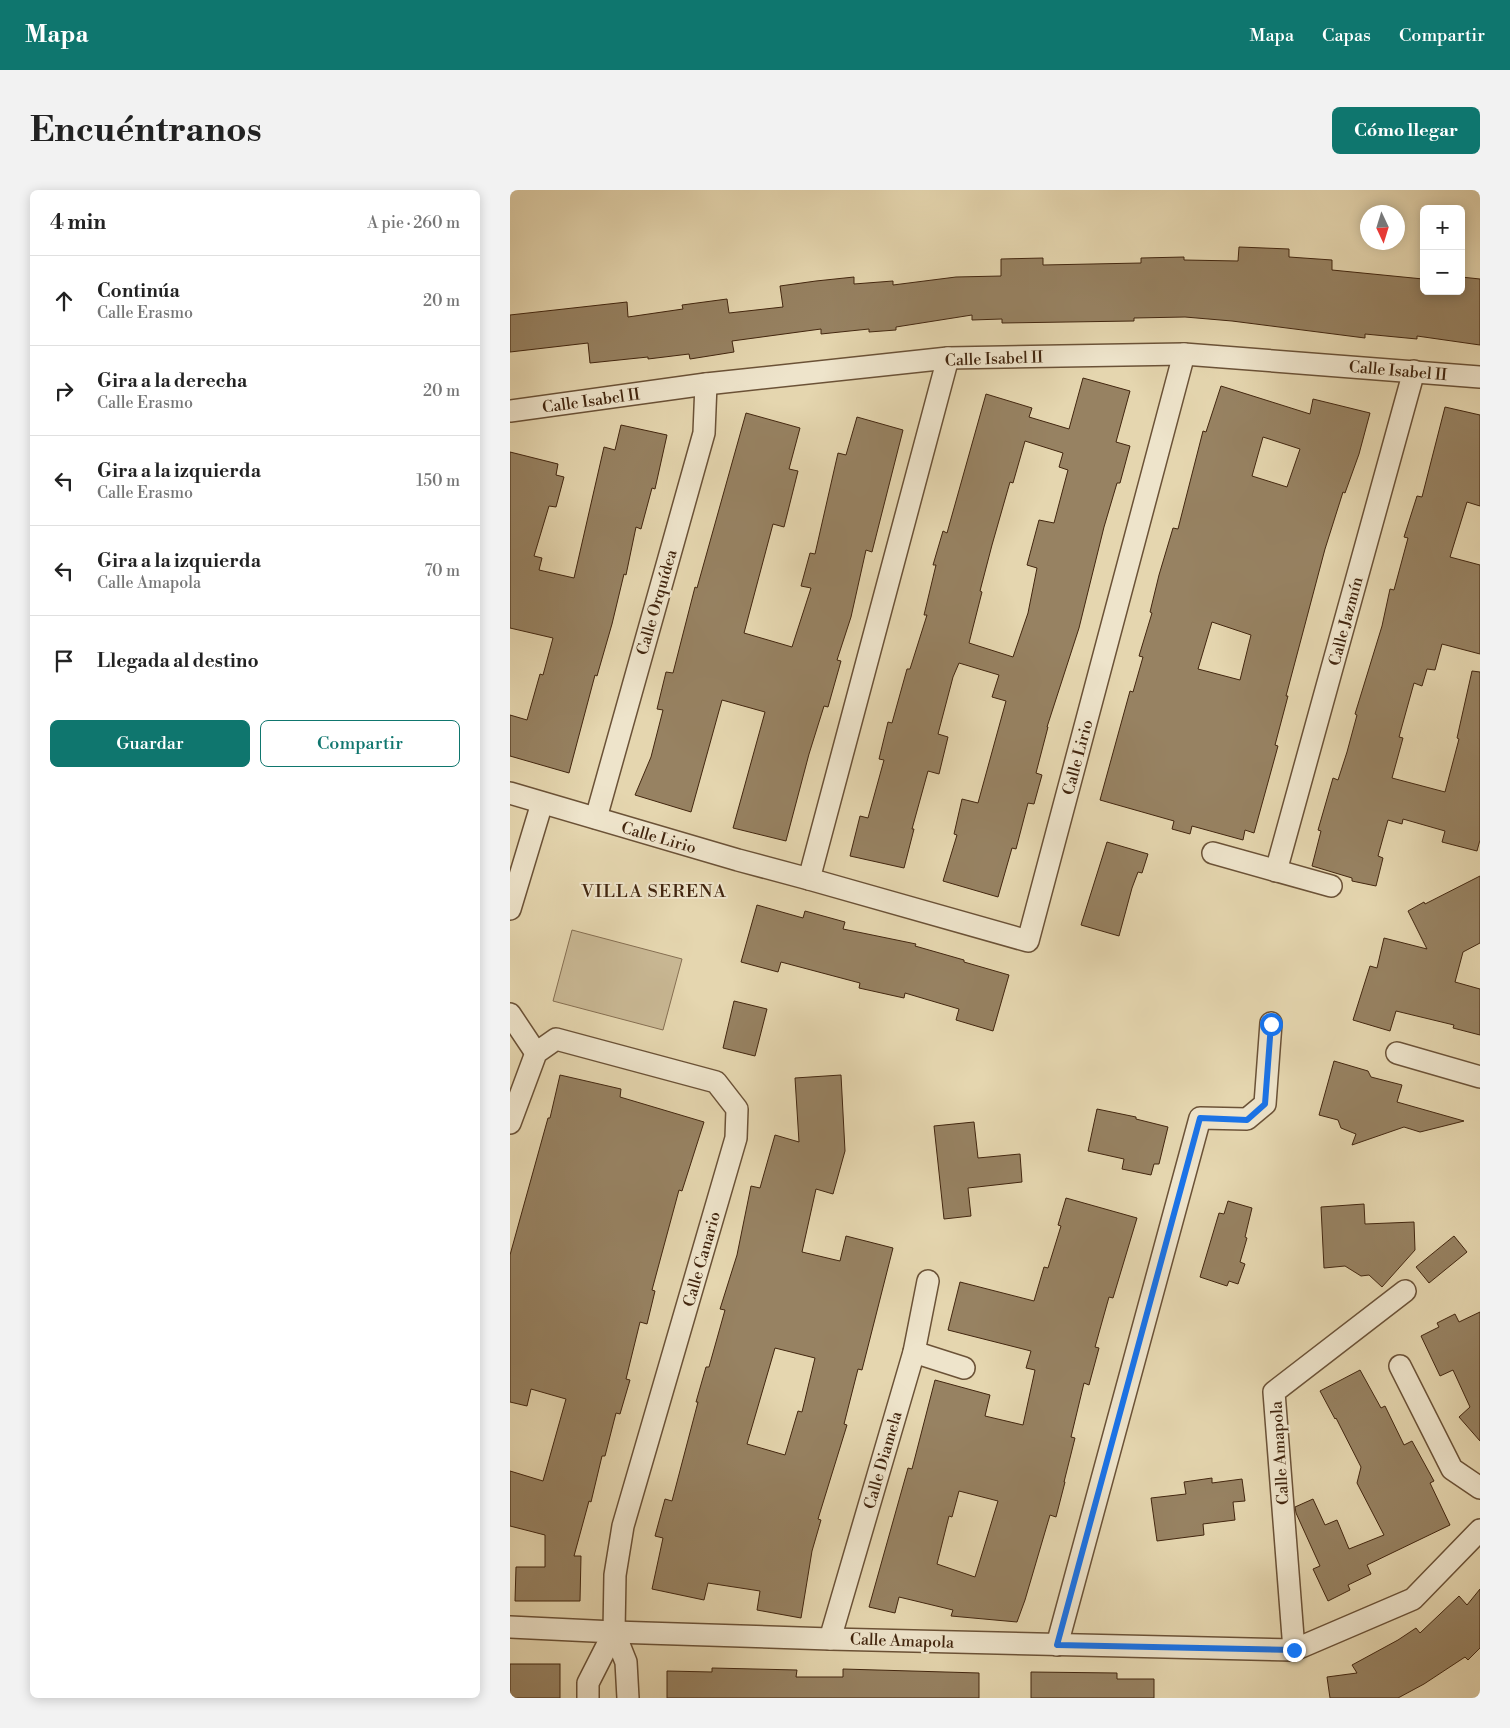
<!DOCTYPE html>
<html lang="es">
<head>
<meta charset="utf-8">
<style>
  :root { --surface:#fff; --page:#f2f2f2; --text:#222; --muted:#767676; --line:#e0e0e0; --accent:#0f766e }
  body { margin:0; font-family:"Libre Bodoni",serif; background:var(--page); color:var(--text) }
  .controls { position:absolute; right:15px; top:15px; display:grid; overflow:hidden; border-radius:8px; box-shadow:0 2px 12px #0003 }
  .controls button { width:45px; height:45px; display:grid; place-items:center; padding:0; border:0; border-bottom:1px solid var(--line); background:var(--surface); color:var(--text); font:25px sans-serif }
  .compass { position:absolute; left:850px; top:15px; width:45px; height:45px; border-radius:50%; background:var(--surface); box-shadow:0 2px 12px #0003; rotate:176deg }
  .stop { position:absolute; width:15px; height:15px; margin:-11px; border:4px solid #1a73e8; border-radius:50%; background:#fff }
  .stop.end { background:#1a73e8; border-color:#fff; box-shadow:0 1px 5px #0008 }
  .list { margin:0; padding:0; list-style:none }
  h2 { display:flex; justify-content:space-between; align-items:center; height:65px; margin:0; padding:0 20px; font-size:21px }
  h2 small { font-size:16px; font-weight:400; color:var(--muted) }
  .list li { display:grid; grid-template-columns:32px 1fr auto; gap:15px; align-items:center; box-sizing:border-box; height:90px; padding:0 20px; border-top:1px solid var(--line) }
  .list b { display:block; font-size:19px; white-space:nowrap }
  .list p { margin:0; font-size:16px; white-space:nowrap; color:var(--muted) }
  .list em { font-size:16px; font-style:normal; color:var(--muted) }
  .actions { display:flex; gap:10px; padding:15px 20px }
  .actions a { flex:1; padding:11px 0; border:1px solid var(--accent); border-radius:8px; text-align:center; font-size:18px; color:var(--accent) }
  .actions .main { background:var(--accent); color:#fff }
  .icon { flex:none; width:28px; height:28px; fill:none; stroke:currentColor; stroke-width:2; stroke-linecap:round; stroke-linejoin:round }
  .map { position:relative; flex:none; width:970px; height:1508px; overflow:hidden; border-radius:8px }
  header { display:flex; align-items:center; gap:30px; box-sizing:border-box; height:70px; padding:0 25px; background:var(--accent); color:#fff }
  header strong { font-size:24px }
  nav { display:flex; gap:28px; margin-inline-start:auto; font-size:18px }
  .intro { display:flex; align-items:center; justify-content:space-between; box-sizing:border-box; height:120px; padding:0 30px }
  h1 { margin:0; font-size:35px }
  .button { padding:12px 22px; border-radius:8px; background:var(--accent); color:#fff; font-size:18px; font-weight:700 }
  main { display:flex; gap:30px; padding:0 30px }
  aside { flex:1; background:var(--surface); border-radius:8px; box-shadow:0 2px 12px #0003 }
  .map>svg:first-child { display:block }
  .green { fill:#c9b894; stroke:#866f52 }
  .building { fill:#978262; stroke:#42260f; fill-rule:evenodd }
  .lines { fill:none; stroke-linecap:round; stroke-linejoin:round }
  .minor-casing { stroke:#6b5237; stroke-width:24 }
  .minor { stroke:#eee4cb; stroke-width:21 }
  .route { stroke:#1a73e8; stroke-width:6 }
  .labels { text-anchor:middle; stroke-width:4; stroke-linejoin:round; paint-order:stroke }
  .street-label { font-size:16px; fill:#42260f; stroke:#eee4cb }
  .neighbourhood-label { font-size:18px; letter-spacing:1px; fill:#42260f; stroke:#eee4cb }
</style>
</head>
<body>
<header>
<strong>Mapa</strong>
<nav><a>Mapa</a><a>Capas</a><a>Compartir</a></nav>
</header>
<div class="intro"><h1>Encuéntranos</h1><a class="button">Cómo llegar</a></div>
<main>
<aside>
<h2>4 min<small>A pie · 260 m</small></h2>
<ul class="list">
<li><svg class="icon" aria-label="ahead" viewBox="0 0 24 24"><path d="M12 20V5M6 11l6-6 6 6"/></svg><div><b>Continúa</b><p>Calle Erasmo</p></div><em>20 m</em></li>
<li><svg class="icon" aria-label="right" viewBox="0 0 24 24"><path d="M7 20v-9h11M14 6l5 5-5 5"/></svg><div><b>Gira a la derecha</b><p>Calle Erasmo</p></div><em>20 m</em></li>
<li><svg class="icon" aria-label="left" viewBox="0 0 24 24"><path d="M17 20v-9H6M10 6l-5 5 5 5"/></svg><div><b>Gira a la izquierda</b><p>Calle Erasmo</p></div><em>150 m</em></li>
<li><svg class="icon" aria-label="left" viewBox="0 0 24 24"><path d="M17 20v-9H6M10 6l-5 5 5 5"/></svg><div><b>Gira a la izquierda</b><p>Calle Amapola</p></div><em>70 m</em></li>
<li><svg class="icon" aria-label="arrive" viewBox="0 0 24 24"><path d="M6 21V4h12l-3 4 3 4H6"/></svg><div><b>Llegada al destino</b></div></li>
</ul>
<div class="actions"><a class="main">Guardar</a><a>Compartir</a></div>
</aside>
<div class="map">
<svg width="970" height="1508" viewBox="0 0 970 1508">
  <rect width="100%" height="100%" fill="#e5d6af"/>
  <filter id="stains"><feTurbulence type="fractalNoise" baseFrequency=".004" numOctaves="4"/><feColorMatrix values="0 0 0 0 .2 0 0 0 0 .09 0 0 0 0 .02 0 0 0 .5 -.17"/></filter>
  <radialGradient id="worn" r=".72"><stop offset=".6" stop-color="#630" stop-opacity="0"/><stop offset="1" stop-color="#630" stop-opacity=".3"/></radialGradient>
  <polygon class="green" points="62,740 172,769 153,840 43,811"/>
  <g class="building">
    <polygon points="729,57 779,59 779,67 822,70 822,80 913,89 912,101 951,101 951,87 970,89 970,155 907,146 907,149 855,144 855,148 722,131 675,127 624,128 624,131 492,133 492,129 462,130 462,125 386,137 386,140 359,142 359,139 311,144 311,139 222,151 224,162 180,169 179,164 138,169 138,167 80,173 78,153 0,162 0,125 117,112 118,127 173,119 172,115 217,109 219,123 273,117 270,96 306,91 344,87 344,94 383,91 383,95 446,87 491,86 491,69 533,68 533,75 631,73 631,68 674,67 674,70 728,71"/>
    <path d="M573 188 620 201 606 252 620 256 610 293H607L594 337 569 438 537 537H538L526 583 532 585 524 614 518 613 506 659 502 658 488 707 433 691 447 645 444 644 452 609 468 613 496 511 482 507 489 485 449 473 443 487 428 544 438 547 429 584 418 581 402 639H404L394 678 340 666 350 626 358 628 374 570 369 569 378 532 382 533 397 479H400L417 425H414L426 375H423L433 341 437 343 476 204 522 218 519 227 559 239ZM515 251 553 263 549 277 558 280 544 333 529 330 517 375 527 378 518 423 503 467 459 453 472 402 470 401 482 355 500 292 503 293Z"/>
    <path d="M711 196 800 224 803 209 860 223 849 264 835 303 833 302 815 359 776 506H778L765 555 768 556 744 643 735 640 733 650 682 636 680 644 662 639 664 631 590 610 620 501 623 502 633 467 629 466 642 423 640 422 649 385 663 338 668 339 693 241 696 242ZM753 247 790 259 777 297 742 286ZM702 432 741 445 730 490 688 479Z"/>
    <polygon points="935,217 970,225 970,316 957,312 940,367 970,375 970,464 932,454 925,480 917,479 912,496 904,493 889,547 893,548 882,588 935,602 949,549 947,548 962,481 970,482 970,650 967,661 932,652 935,641 893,629 892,634 878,630 868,666 873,668 866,696 842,691 842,688 802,676 811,641 808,640 823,588 828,590 837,562 847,525 845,524 872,436 880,399 884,400 898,348 894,347 907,306 912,307"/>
    <polygon points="236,223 290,238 279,279 288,281 274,337 263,334 234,443 282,457 301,398 291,396 300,363 305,364 328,263 336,265 347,227 393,240 362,362 356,360 341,427 327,470 331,471 318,517 314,516 299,564 276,651 223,638 255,522 212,510 181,622 125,605 141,567 153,520 147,519 156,482 163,483 185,397 187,398"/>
    <polygon points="111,235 157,245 145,299 142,298 131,339 126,337 116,385 114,384 102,434 87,486 85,485 59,583 0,566 0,525 17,530 30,484 33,485 43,448 0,438 0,262 48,274 46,285 54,287 46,317 39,316 24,366 32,368 29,380 64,388 94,257 105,260"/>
    <polygon points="597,652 638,664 632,683 628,682 622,698 609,746 571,735"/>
    <polygon points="970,686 970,753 953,762 945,792 970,799 970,845 943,838 944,835 886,821 880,841 843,830 860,776 867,778 874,748 917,759 898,721 914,712 915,714"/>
    <polygon points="247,715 293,728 295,721 335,732 333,739 406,754 405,756 454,770 454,772 499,785 483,841 446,830 449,819 395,803 394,808 349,798 350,793 271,772 268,782 231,772"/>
    <polygon points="224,811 257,819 245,866 213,858"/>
    <polygon points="824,871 858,881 861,887 892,895 887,912 954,931 910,942 894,937 842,955 846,944 831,938 828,930 809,925"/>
    <polygon points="50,885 111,899 110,907 194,932 172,1001 169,1000 142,1100 145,1101 137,1134 130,1132 116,1189 120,1190 110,1224 106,1223 95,1266 92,1266 81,1312 79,1311 64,1366 71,1366 70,1411 5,1411 6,1377 35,1377 35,1345 0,1336 0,1281 33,1291 56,1209 21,1199 17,1216 0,1212 0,1065 38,928 40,928"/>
    <path d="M331 885 335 961 323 1004 306 999 292 1062 330 1071 336 1046 383 1058 352 1180 348 1179 334 1234 337 1235 308 1329 311 1330 302 1361 291 1428 247 1420 250 1401 198 1393 194 1410 142 1399 153 1348 145 1346 155 1309 162 1311 188 1212H186L196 1177H199L215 1120 210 1119 227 1065 241 996 250 998 265 945 289 952 285 888ZM265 1158 305 1168 292 1222 288 1221 275 1265 237 1254Z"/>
    <polygon points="587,919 626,927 626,929 658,937 649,974 644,974 641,985 612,979 614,969 578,961"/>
    <polygon points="464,932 468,968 510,964 512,992 458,998 461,1026 434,1029 424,936"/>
    <path d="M556 1008 627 1028 603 1108 599 1107 585 1157 589 1158 579 1195 574 1193 561 1247 565 1248 554 1292H555L546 1327 540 1325 515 1410 507 1432 441 1426 443 1420 389 1407 385 1423 359 1417 398 1278 402 1279 425 1190 480 1205 475 1226 513 1235 525 1180 516 1178 521 1161 438 1140 450 1092 524 1111 534 1077 538 1078 551 1036 548 1035ZM449 1301 488 1311 465 1387 427 1374 439 1326 442 1327Z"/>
    <polygon points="718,1011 742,1018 735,1047 737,1048 730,1072 735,1074 728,1094 719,1091 717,1096 690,1087 709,1023 714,1024"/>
    <polygon points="854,1014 855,1034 904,1032 905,1060 872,1097 859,1085 851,1086 835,1076 814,1078 811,1017"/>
    <polygon points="944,1046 957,1062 919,1093 906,1077"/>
    <polygon points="970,1122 970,1251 949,1227 960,1217 943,1180 930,1186 911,1146 929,1137 927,1133 945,1124 949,1132"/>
    <polygon points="850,1180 871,1218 875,1216 894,1255 902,1251 924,1291 920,1293 940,1335 857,1375 861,1384 838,1395 840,1400 818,1411 803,1379 810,1376 786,1323 785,1317 803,1309 815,1335 827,1330 839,1359 874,1345 847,1293 851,1277 826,1228 825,1229 810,1201"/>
    <polygon points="702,1288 702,1293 732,1289 735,1311 723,1312 725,1330 693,1334 694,1345 647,1351 641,1308 676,1304 674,1292"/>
    <polygon points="970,1399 970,1458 958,1470 955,1467 914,1494 888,1508 820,1508 817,1487 847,1483 842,1475 888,1450 906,1438 910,1443 949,1406 957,1415"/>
    <rect x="0" y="1474" width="50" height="34"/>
    <polygon points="202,1478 287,1480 286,1487 333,1487 333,1479 469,1483 469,1508 157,1508 157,1481 202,1482"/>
    <polygon points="521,1482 607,1483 607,1489 644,1489 644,1508 521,1508"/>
  </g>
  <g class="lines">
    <defs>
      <g id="minor">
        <polyline points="0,221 196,194 438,168 674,164 970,187"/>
        <polyline points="0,603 228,670 299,689 518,751 674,164"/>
        <polyline points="86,628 194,243 196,194"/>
        <polyline points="703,663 821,696"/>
        <polyline points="766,681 904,181"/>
        <polyline points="299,689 438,168"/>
        <polyline points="0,719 32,613"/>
        <polyline points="0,824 26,863"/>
        <polyline points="887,863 970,887"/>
        <polyline points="0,933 26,863 46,849 206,892 227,919 226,948 113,1336 105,1385 104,1442 116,1472 118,1508"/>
        <polyline points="404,1162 454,1178"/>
        <polyline points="890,1176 942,1279 970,1298"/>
        <polyline points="0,1437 104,1442 320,1449 784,1460 903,1409 970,1340"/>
        <polyline points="320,1449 404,1162 418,1091"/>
        <polyline points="547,1455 690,928 737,929 755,914 761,833"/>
        <polyline points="784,1460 764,1202 895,1101"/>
        <polyline points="78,1508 78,1493 104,1442"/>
      </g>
    </defs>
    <use href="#minor" class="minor-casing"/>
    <use href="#minor" class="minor"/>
  </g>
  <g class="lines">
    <polyline class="route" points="761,834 755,914 737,930 690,928 547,1455 784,1460"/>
  </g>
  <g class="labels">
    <g class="street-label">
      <text transform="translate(484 168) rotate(-2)" y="6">Calle Isabel II</text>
      <text transform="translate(888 180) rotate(5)" y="6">Calle Isabel II</text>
      <text transform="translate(81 210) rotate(-8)" y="6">Calle Isabel II</text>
      <text transform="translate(146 412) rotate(-74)" y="6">Calle Orquídea</text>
      <text transform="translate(835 431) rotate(-75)" y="6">Calle Jazmín</text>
      <text transform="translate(567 567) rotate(-75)" y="6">Calle Lirio</text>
      <text transform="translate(149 647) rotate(16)" y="6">Calle Lirio</text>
      <text transform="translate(191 1069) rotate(-74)" y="6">Calle Canario</text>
      <text transform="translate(769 1263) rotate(-94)" y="6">Calle Amapola</text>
      <text transform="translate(372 1270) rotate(-74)" y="6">Calle Diamela</text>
      <text transform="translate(392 1450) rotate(2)" y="6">Calle Amapola</text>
    </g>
    <g class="neighbourhood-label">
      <text x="144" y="707">VILLA SERENA</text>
    </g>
  </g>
  <rect width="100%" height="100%" filter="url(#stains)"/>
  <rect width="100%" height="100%" fill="url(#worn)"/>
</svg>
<div class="controls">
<button>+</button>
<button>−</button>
</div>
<svg class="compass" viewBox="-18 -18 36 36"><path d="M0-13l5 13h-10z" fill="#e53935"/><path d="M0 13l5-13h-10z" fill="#767676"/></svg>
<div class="stop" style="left:761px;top:834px"></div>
<div class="stop end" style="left:784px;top:1460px"></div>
</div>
</main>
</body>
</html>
